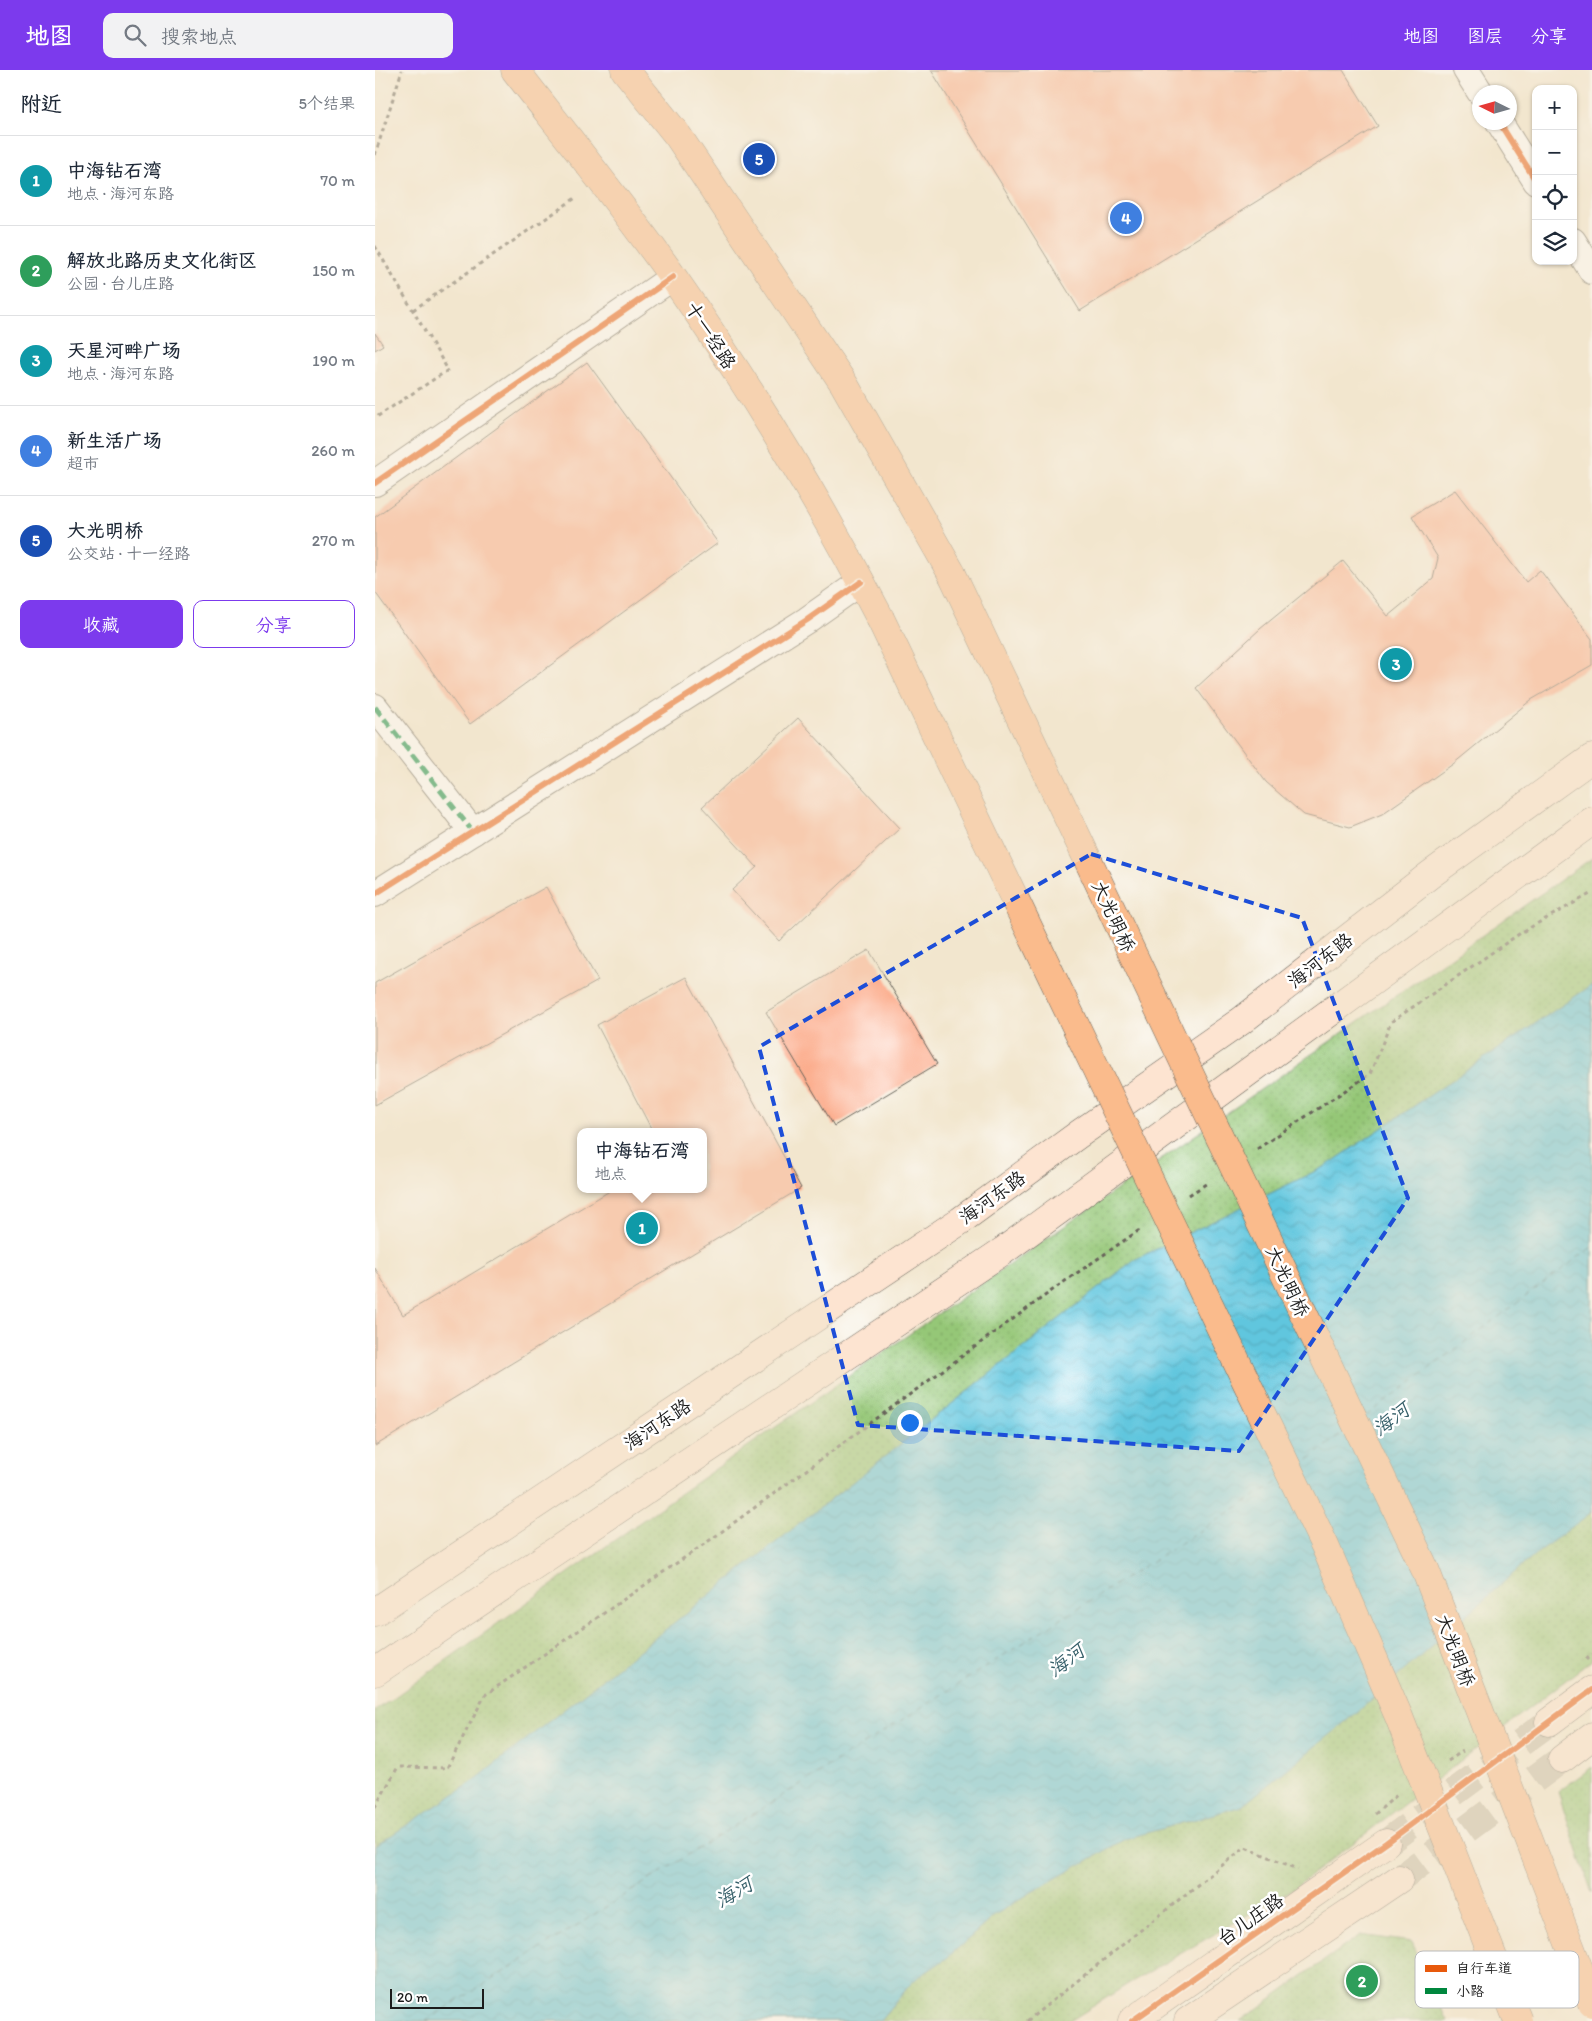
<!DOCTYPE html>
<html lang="zh">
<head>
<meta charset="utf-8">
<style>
  :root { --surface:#fff; --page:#f2f2f3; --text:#1f2937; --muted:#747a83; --line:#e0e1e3; --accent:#7c3aed }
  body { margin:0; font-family:Itim,"LXGW WenKai TC",sans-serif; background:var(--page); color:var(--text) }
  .controls { position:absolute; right:15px; top:15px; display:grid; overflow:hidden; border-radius:10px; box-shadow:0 1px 4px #0004 }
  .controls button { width:45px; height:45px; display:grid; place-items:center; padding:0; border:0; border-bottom:1px solid var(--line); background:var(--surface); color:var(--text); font:25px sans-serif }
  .compass { position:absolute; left:1097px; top:15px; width:45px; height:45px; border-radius:50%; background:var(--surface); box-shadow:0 1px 4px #0004; rotate:275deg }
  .scale { position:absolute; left:15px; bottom:12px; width:94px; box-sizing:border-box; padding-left:5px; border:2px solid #1c1c1c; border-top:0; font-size:14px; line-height:18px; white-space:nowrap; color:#1c1c1c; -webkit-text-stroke:4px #fff; paint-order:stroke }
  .you { position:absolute; left:534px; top:1352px; width:18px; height:18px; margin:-12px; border:4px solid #fff; border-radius:50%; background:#1a73e8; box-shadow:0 0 0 8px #1a73e833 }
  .badge { display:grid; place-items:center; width:32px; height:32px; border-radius:50%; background:var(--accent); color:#fff; font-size:16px; font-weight:700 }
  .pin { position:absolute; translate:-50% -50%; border:2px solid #fff; box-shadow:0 1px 5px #0006 }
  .popup { position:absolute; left:202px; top:1058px; width:130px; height:65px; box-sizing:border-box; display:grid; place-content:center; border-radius:10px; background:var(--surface); filter:drop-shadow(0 1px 4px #0005); font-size:16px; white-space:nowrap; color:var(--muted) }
  .popup b { font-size:19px; color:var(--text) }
  .popup::after { content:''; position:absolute; left:50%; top:100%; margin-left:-10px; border:10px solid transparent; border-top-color:var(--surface) }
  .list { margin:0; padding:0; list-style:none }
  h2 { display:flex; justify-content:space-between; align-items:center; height:65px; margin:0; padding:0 20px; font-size:21px }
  h2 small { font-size:16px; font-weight:400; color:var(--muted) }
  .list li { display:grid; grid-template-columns:32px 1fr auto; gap:15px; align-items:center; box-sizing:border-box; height:90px; padding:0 20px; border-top:1px solid var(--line) }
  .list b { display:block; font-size:19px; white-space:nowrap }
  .list p { margin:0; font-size:16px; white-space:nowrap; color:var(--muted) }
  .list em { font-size:16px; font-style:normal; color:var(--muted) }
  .actions { display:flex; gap:10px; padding:15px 20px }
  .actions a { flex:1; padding:11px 0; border:1px solid var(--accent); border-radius:10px; text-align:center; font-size:18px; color:var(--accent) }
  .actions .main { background:var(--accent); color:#fff }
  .icon { flex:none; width:28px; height:28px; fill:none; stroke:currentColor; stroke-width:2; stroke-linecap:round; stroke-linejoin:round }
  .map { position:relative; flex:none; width:1217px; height:1951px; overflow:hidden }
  header { display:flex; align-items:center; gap:30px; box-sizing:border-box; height:70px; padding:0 25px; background:var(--accent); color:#fff }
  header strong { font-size:24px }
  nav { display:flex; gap:28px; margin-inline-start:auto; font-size:18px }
  .search { width:350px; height:45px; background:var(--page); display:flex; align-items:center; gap:12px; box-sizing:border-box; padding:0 18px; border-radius:10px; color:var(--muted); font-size:19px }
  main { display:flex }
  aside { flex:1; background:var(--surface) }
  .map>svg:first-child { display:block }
  .park { fill:url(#park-dots); stroke:#58724a }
  .water { fill:url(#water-waves); stroke:#3e717d }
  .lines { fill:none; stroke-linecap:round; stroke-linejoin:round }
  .ferry { stroke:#37606a; stroke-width:1; stroke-dasharray:6 5; stroke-linecap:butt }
  .building { fill:#fcab8a }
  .secondary-tunnel { stroke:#c7beaa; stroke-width:28; stroke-dasharray:28 14; stroke-linecap:butt }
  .street-casing { stroke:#67635a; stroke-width:28 }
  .secondary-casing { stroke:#67635a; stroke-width:29 }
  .primary-casing { stroke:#67635a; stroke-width:29 }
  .path { stroke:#67635a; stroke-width:3; stroke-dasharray:4 4; stroke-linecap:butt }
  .street { stroke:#fff; stroke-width:26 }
  .secondary { stroke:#fde4d1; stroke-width:28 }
  .primary { stroke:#fabb8c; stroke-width:28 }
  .primary-bridge-casing { stroke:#67635a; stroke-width:29; stroke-linecap:butt }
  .primary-bridge { stroke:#fabb8c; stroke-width:28 }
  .quiet { stroke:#00873e; stroke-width:5; stroke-dasharray:10 5; stroke-linecap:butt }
  .cycleway-casing { stroke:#fff; stroke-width:9 }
  .cycleway { stroke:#e8590c; stroke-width:6 }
  .marked { fill:none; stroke:#1d4ed8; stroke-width:4; stroke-dasharray:10 6; stroke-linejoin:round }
  .labels { text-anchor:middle; stroke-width:5; stroke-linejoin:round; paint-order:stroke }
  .street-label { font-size:19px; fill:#1c1c1c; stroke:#fff }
  .water-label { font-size:20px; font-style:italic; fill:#37606a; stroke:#fff }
  .key { fill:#fff; stroke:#bbb; stroke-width:1 }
  .key-label { font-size:14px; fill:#1c1c1c }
</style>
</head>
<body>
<header>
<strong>地图</strong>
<div class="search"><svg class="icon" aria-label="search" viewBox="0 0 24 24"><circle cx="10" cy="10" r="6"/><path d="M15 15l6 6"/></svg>搜索地点</div>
<nav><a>地图</a><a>图层</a><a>分享</a></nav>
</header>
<main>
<aside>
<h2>附近<small>5个结果</small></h2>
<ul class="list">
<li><span class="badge" style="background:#0f9aa8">1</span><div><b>中海钻石湾</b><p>地点 · 海河东路</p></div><em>70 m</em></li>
<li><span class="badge" style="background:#2e9e5b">2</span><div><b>解放北路历史文化街区</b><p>公园 · 台儿庄路</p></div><em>150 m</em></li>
<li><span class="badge" style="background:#0f9aa8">3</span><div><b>天星河畔广场</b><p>地点 · 海河东路</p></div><em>190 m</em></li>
<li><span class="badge" style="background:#3f7fe0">4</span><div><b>新生活广场</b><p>超市</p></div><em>260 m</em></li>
<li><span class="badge" style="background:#1a4fb4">5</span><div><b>大光明桥</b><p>公交站 · 十一经路</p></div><em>270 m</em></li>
</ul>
<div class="actions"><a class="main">收藏</a><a>分享</a></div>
</aside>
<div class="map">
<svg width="1217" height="1951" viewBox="0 0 1217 1951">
  <defs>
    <pattern id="park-dots" width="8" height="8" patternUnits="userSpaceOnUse" patternTransform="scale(1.25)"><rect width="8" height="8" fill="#95c777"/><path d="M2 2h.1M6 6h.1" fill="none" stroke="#80aa66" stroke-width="1.8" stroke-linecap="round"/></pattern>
    <pattern id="water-waves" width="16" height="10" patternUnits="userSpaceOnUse" patternTransform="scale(1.25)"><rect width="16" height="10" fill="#60c6de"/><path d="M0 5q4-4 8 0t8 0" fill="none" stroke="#53aabe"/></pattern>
  </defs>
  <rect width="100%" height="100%" fill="#fff"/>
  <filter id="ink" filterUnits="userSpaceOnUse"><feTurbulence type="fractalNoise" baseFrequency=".02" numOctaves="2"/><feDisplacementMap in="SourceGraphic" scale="10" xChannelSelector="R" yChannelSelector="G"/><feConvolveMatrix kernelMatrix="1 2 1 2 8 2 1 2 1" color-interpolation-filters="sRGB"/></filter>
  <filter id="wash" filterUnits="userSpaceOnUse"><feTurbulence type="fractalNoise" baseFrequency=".0096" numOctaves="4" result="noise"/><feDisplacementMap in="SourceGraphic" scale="20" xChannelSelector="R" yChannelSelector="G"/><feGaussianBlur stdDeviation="1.12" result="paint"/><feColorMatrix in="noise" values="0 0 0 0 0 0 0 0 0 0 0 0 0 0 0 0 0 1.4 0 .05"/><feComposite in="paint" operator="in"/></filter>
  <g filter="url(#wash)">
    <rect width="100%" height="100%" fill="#f2e6ce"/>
    <g class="park">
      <polygon points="1217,788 1217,1590 921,1817 753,1914 695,1951 0,1951 0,1641 303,1425 1072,890"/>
      <polygon points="1217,1697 1217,1823 1183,1722"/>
      <polygon points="985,1865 1037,1872 1073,1951 865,1951"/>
    </g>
    <polygon class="water" points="1217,915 1217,1442 1158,1486 987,1638 867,1736 750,1769 655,1823 620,1845 572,1888 538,1911 505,1951 0,1951 0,1776 96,1713 759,1190 951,1096"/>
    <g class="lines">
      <g class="ferry">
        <polyline points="991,1346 1217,1177"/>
        <polyline points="925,1396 970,1362"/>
        <polyline points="51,1951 904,1411"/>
      </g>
    </g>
    <g id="blocks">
      <g class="building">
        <polygon points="556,0 968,0 1003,56 705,241"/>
        <polygon points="0,263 8,275 0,280"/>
        <polygon points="212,292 343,473 95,654 0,522 0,447"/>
        <polygon points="1080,420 1151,512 1165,500 1217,569 1217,595 1156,630 1078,694 1007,744 975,757 929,745 891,712 821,618 885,559 968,491 1013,546 1058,509 1063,488 1037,446"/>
        <polygon points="423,648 525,758 404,871 357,820 382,797 327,737"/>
        <polygon points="171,817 223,911 0,1035 0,913"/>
        <polygon points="494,880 562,994 459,1056 391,942"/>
        <polygon points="311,907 426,1118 0,1376 0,1198 28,1245 238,1119 328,1119 328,1062 278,1062 222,955"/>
      </g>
    </g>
  </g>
  <g filter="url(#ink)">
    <use href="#blocks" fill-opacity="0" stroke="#67635a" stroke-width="1"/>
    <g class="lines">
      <g class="secondary-tunnel">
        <polyline points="1011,1773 1174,1652"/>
        <polyline points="1024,1809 1187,1689"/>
      </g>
      <defs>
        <g id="street">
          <polyline points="1091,0 1105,22"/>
          <polyline points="1124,52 1161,111"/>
          <polyline points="1198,171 1217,201"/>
          <polyline points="0,413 298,207"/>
          <polyline points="0,637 98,762"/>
          <polyline points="0,824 432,550 486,512"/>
        </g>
        <g id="secondary">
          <polyline points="0,1542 585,1151 704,1064 866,951 1056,804 1217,688"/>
          <polyline points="0,1602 628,1181 1217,751"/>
          <polyline points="1174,1652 1217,1620"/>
          <polyline points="1187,1689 1217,1666"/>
          <polyline points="757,1951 1011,1773"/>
          <polyline points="813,1951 1024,1809"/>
        </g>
        <g id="primary">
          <path d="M140 0C193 68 248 136 298 207 374 315 444 430 505 548"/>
          <polyline points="250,0 303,66 469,314 577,504"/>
        </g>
      </defs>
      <use href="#street" class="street-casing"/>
      <use href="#secondary" class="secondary-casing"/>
      <use href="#primary" class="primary-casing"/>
      <g class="path">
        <polyline points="0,85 27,0"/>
        <polyline points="0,176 73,300 0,348"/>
        <polyline points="38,240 202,127"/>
        <polyline points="882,1079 995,1004 1016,952 1147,862 1217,823"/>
        <polyline points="814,1125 834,1112"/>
        <polyline points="1211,1590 1217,1584"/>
        <polyline points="1073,1691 1088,1681"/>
        <polyline points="0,1737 23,1697 72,1698 110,1625 338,1468 686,1214 766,1159"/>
        <polyline points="1000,1744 1022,1725"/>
        <polyline points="652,1951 870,1777 923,1799"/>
      </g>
      <use href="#street" class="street"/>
      <use href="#secondary" class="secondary"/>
      <use href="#primary" class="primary"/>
      <defs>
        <g id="primary-bridge">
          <polyline points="577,504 1050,1499 1217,1933"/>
          <polyline points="505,548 950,1476 1024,1647 1143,1951"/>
        </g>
      </defs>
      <use href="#primary-bridge" class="primary-bridge-casing"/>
      <use href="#primary-bridge" class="primary-bridge"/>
      <polyline class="quiet" points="0,637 98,762"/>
      <defs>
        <g id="cycleway">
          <polyline points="1124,52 1161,111"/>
          <polyline points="0,413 298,207"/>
          <polyline points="0,824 432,550 486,512"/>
          <polyline points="757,1951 1011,1773 1217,1620"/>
        </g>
      </defs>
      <use href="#cycleway" class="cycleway-casing"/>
      <use href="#cycleway" class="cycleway"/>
    </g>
  </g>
  <path d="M0 0H1217V1951H0ZM716 784 927 848 1033 1128 864 1381 483 1355 384 977Z" fill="#f2e6ce" fill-opacity=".55" fill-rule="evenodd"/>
  <path class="marked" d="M716 784 927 848 1033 1128 864 1381 483 1355 384 977Z"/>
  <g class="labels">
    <g class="street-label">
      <text transform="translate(336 265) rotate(57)" y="7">十一经路</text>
      <text transform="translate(739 846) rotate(65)" y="7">大光明桥</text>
      <text transform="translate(945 890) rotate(-38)" y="7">海河东路</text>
      <text transform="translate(617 1127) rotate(-36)" y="7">海河东路</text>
      <text transform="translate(913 1211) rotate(65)" y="7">大光明桥</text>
      <text transform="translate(282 1354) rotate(-34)" y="7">海河东路</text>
      <text transform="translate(1081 1580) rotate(69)" y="7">大光明桥</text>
      <text transform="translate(875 1849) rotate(-35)" y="7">台儿庄路</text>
    </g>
    <g class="water-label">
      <text transform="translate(1016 1349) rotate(-37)" y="7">海河</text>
      <text transform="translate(691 1590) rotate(-37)" y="7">海河</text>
      <text transform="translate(359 1822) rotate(-31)" y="7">海河</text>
    </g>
  </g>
  <rect x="1040" y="1881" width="164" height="57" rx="8" class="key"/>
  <rect x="1050" y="1895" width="22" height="7" fill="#e8590c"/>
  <rect x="1050" y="1918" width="22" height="6" fill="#00873e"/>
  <g class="key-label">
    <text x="1081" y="1903">自行车道</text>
    <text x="1081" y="1926">小路</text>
  </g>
</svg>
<div class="controls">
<button>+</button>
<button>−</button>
<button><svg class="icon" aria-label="locate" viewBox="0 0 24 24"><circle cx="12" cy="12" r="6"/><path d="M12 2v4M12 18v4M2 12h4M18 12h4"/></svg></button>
<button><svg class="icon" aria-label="layers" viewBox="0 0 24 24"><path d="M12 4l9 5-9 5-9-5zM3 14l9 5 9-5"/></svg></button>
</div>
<svg class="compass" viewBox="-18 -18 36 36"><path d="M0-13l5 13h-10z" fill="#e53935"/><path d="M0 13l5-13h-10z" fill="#747a83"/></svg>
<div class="scale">20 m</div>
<div class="you"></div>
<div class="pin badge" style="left:267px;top:1158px;background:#0f9aa8">1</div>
<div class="popup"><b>中海钻石湾</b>地点</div>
<div class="pin badge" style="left:987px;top:1911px;background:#2e9e5b">2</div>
<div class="pin badge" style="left:1021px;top:594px;background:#0f9aa8">3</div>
<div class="pin badge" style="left:751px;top:148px;background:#3f7fe0">4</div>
<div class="pin badge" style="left:384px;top:89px;background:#1a4fb4">5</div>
</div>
</main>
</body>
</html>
